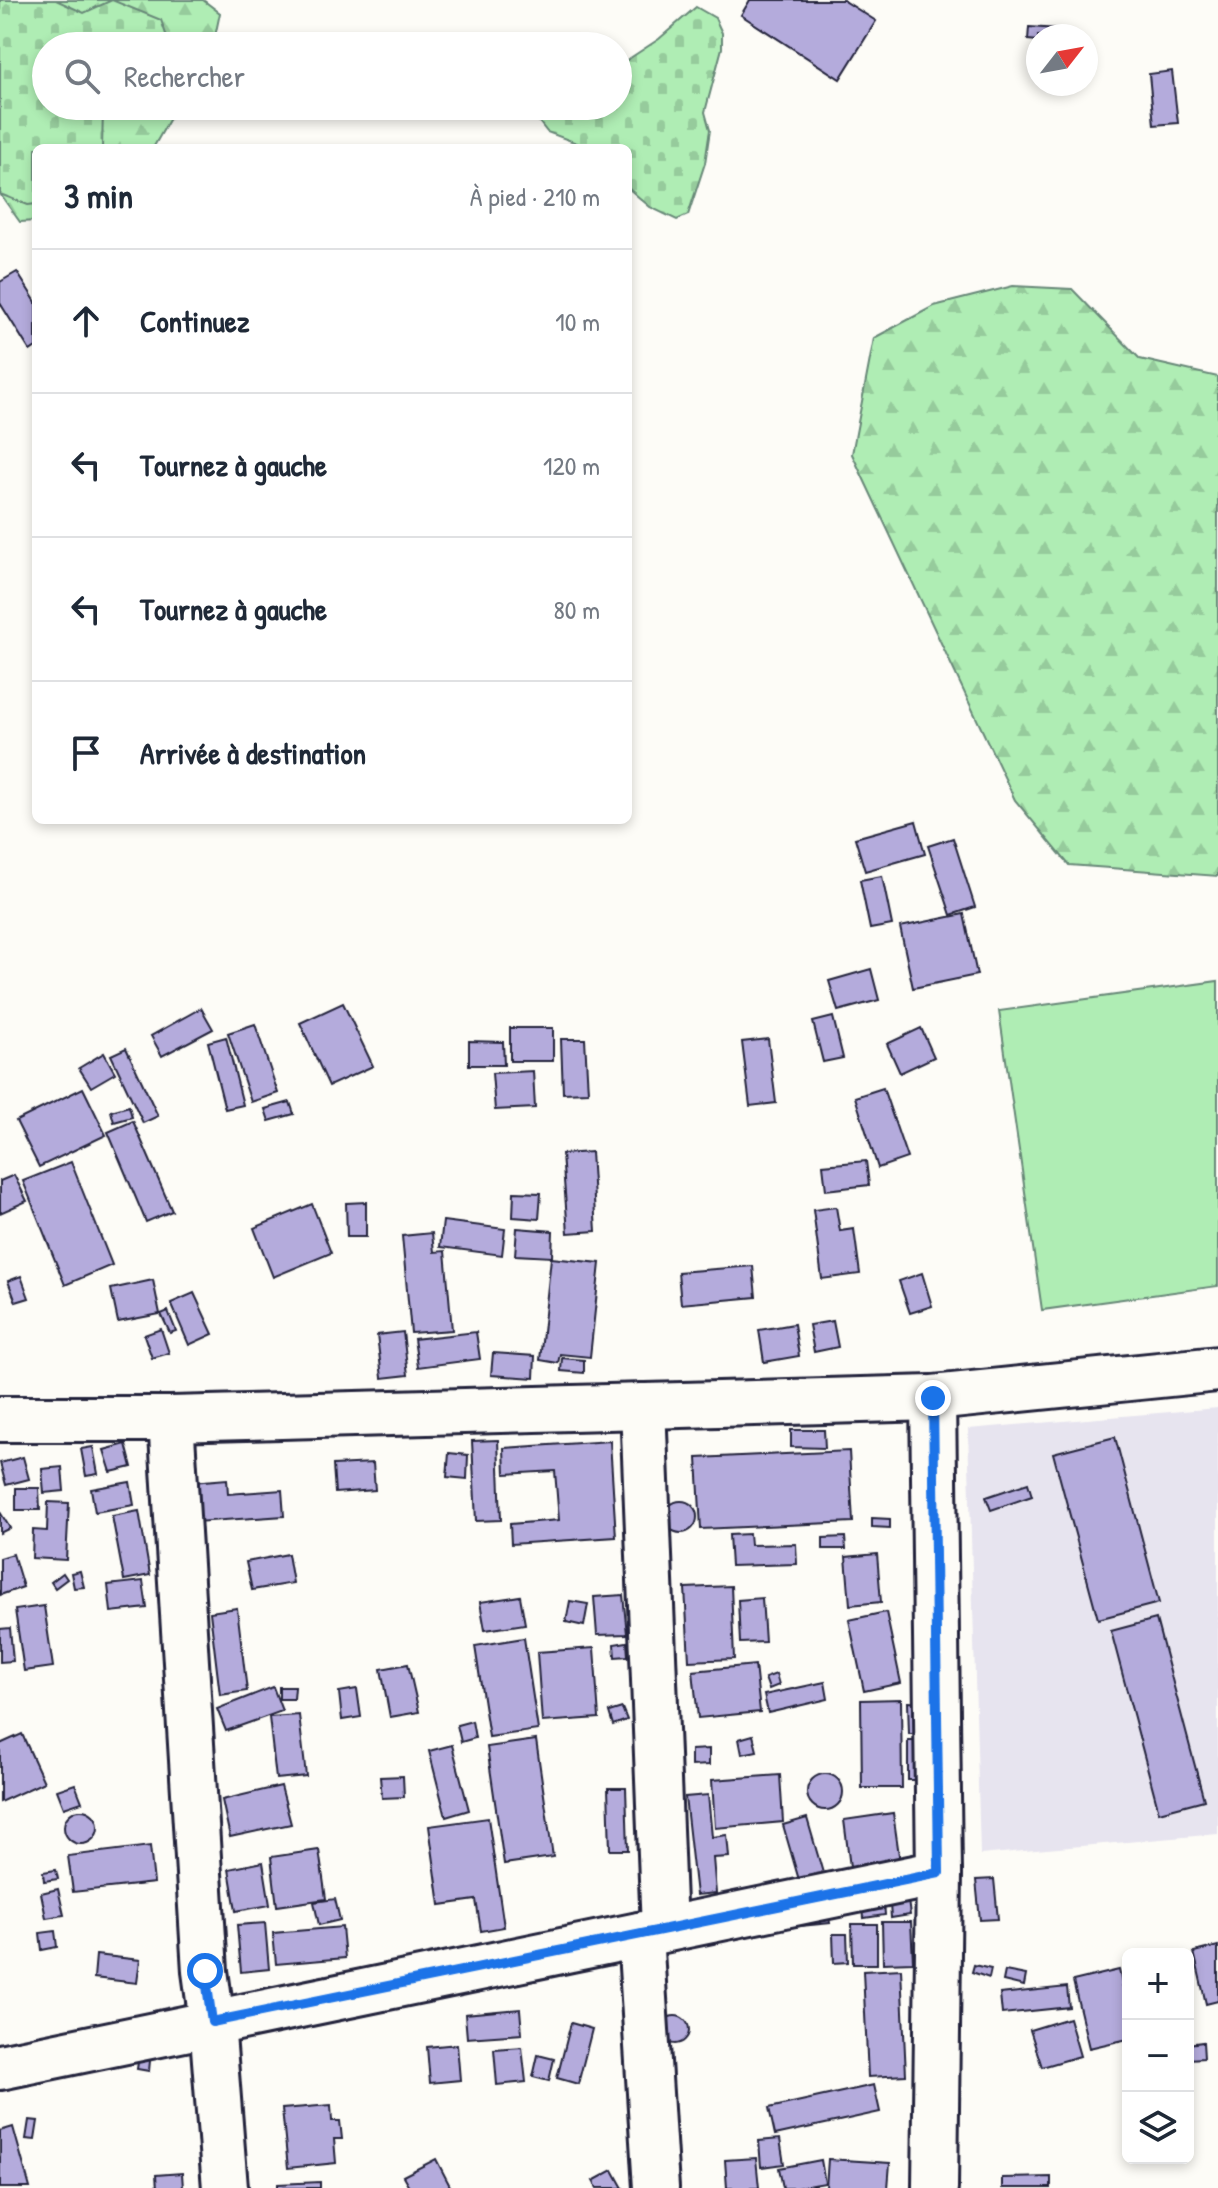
<!DOCTYPE html>
<html lang="fr">
<head>
<meta charset="utf-8">
<style>
  :root { --surface:#fff; --page:#f6f6f7; --text:#1f2937; --muted:#747a83; --line:#e0e1e3 }
  body { margin:0; font-family:"Patrick Hand",sans-serif; background:var(--page); color:var(--text) }
  .controls { position:absolute; right:24px; bottom:24px; display:grid; overflow:hidden; border-radius:12px; box-shadow:0 4px 12px #0003 }
  .controls button { width:72px; height:72px; display:grid; place-items:center; padding:0; border:0; border-bottom:2px solid var(--line); background:var(--surface); color:var(--text); font:40px sans-serif }
  .compass { position:absolute; left:1026px; top:24px; width:72px; height:72px; border-radius:50%; background:var(--surface); box-shadow:0 4px 12px #0003; rotate:59deg }
  .stop { position:absolute; width:24px; height:24px; margin:-18px; border:6px solid #1a73e8; border-radius:50%; background:#fff }
  .stop.end { background:#1a73e8; border-color:#fff; box-shadow:0 2px 8px #0008 }
  .list { margin:0; padding:0; list-style:none }
  h2 { display:flex; justify-content:space-between; align-items:center; height:104px; margin:0; padding:0 32px; font-size:34px }
  h2 small { font-size:26px; font-weight:400; color:var(--muted) }
  .list li { display:grid; grid-template-columns:52px 1fr auto; gap:24px; align-items:center; box-sizing:border-box; height:144px; padding:0 32px; border-top:2px solid var(--line) }
  .list b { display:block; font-size:30px; white-space:nowrap }
  .list em { font-size:26px; font-style:normal; color:var(--muted) }
  .icon { flex:none; width:44px; height:44px; fill:none; stroke:currentColor; stroke-width:2; stroke-linecap:round; stroke-linejoin:round }
  .map { position:relative; flex:none; width:1218px; height:2188px; overflow:hidden }
  .search { position:absolute; background:var(--surface); box-shadow:0 4px 12px #0003; left:32px; top:32px; width:600px; height:88px; display:flex; align-items:center; gap:20px; box-sizing:border-box; padding:0 28px; border-radius:44px; color:var(--muted); font-size:30px }
  .panel { position:absolute; background:var(--surface); box-shadow:0 4px 12px #0003; left:32px; top:144px; width:600px; height:680px; border-radius:12px }
  .map>svg:first-child { display:block }
  .built { fill:#e7e4ef }
  .forest { fill:url(#forest-firs); stroke:#688878; stroke-width:2 }
  .cemetery { fill:url(#cemetery-stones); stroke:#688878; stroke-width:2 }
  .pitch { fill:#afedb4; stroke:#688878; stroke-width:2 }
  .building { fill:#b4abdc; stroke:#22223b; stroke-width:2 }
  .lines { fill:none; stroke-linecap:round; stroke-linejoin:round }
  .minor-casing { stroke:#22223b; stroke-width:50 }
  .major-casing { stroke:#22223b; stroke-width:50 }
  .minor { stroke:#fdfcf7; stroke-width:44 }
  .major { stroke:#fdfcf7; stroke-width:44 }
  .route { stroke:#1a73e8; stroke-width:10 }
</style>
</head>
<body>
<div class="map">
<svg width="1218" height="2188" viewBox="0 0 1218 2188">
  <defs>
    <pattern id="forest-firs" width="22" height="20" patternUnits="userSpaceOnUse" patternTransform="scale(2)"><rect width="22" height="20" fill="#afedb4"/><path d="M5 1l3.5 6h-7zM16 11l3.5 6h-7z" fill="#96cb9c"/></pattern>
    <pattern id="cemetery-stones" width="16" height="16" patternUnits="userSpaceOnUse" patternTransform="scale(2)"><rect width="16" height="16" fill="#afedb4"/><path d="M2 7V4a2 2 0 0 1 4 0v3zM10 15v-3a2 2 0 0 1 4 0v3z" fill="#96cb9c"/></pattern>
  </defs>
  <rect width="100%" height="100%" fill="#fdfcf7"/>
  <filter id="ink" filterUnits="userSpaceOnUse"><feTurbulence type="fractalNoise" baseFrequency=".0125" numOctaves="2"/><feDisplacementMap in="SourceGraphic" scale="16" xChannelSelector="R" yChannelSelector="G"/><feConvolveMatrix kernelMatrix="1 2 1 2 8 2 1 2 1" color-interpolation-filters="sRGB"/></filter>
  <g filter="url(#ink)">
    <polygon class="built" points="1218,1408 1218,1834 980,1855 968,1429"/>
    <g class="forest">
      <polygon points="0,0 203,0 220,13 213,46 46,46 46,106 177,106 153,148 36,148 36,221 20,222 0,194"/>
      <polygon points="1013,286 1072,289 1140,359 1218,377 1218,876 1069,865 1015,800 852,454 874,338 934,306"/>
    </g>
    <g class="cemetery">
      <polygon points="0,0 56,0 84,13 112,0 161,20 170,46 46,46 46,106 109,106 103,112 102,148 36,148 36,204 28,205 0,194"/>
      <polygon points="696,7 715,18 722,33 722,48 705,112 710,130 705,163 688,215 677,220 650,207 628,188 628,148 590,148 547,132 533,114 546,106 618,106 618,66 659,39"/>
    </g>
    <polygon class="pitch" points="1218,981 1218,1286 1042,1310 999,1011"/>
    <g class="building">
      <polygon points="750,0 843,0 876,21 840,79 741,15"/>
      <polygon points="1029,27 1058,29 1058,36 1038,36 1038,41 1028,40"/>
      <polygon points="1172,71 1178,123 1154,125 1149,74"/>
      <polygon points="17,272 36,302 36,347 30,351 0,303 0,282"/>
      <polygon points="916,821 925,854 865,871 855,838"/>
      <polygon points="953,838 975,907 951,915 928,846"/>
      <polygon points="882,876 892,925 870,929 860,880"/>
      <polygon points="964,914 977,975 913,988 900,927"/>
      <polygon points="871,969 879,1000 838,1011 829,981"/>
      <polygon points="343,1003 373,1066 329,1086 300,1023"/>
      <polygon points="201,1008 213,1029 162,1056 151,1036"/>
      <polygon points="833,1017 843,1058 823,1062 813,1022"/>
      <polygon points="255,1024 278,1093 251,1102 228,1033"/>
      <rect x="510" y="1028" width="43" height="33"/>
      <polygon points="921,1028 934,1057 900,1073 887,1044"/>
      <polygon points="226,1037 243,1105 225,1109 208,1042"/>
      <polygon points="561,1039 585,1039 588,1092 563,1093"/>
      <polygon points="768,1039 776,1103 750,1106 742,1042"/>
      <polygon points="469,1041 503,1042 504,1065 469,1065"/>
      <polygon points="126,1048 158,1116 143,1123 111,1055"/>
      <polygon points="104,1053 115,1073 91,1087 79,1068"/>
      <polygon points="533,1071 535,1108 495,1110 492,1073"/>
      <polygon points="83,1088 106,1135 39,1167 16,1121"/>
      <polygon points="883,1088 907,1158 878,1168 855,1097"/>
      <polygon points="290,1102 294,1114 269,1121 265,1109"/>
      <polygon points="129,1106 132,1117 114,1122 111,1111"/>
      <polygon points="133,1121 172,1211 146,1222 108,1132"/>
      <polygon points="591,1152 596,1231 568,1233 562,1154"/>
      <polygon points="866,1161 869,1185 826,1190 823,1165"/>
      <polygon points="71,1162 112,1265 65,1285 23,1181"/>
      <polygon points="14,1175 27,1201 0,1213 0,1181"/>
      <polygon points="514,1192 541,1193 539,1219 513,1217"/>
      <polygon points="366,1202 366,1237 347,1237 346,1203"/>
      <polygon points="312,1204 331,1253 273,1277 254,1228"/>
      <polygon points="836,1207 840,1231 854,1229 860,1274 822,1279 813,1210"/>
      <polygon points="443,1221 505,1229 502,1255 440,1247"/>
      <polygon points="517,1228 553,1231 552,1257 515,1255"/>
      <polygon points="432,1233 434,1252 445,1251 452,1330 411,1333 402,1236"/>
      <polygon points="551,1258 600,1263 590,1357 560,1354 558,1363 540,1360"/>
      <polygon points="753,1266 756,1297 681,1304 678,1272"/>
      <polygon points="922,1273 932,1306 910,1313 899,1281"/>
      <polygon points="21,1276 29,1298 16,1302 8,1281"/>
      <polygon points="153,1280 160,1314 118,1322 111,1289"/>
      <polygon points="194,1293 213,1334 189,1345 171,1303"/>
      <polygon points="168,1311 176,1331 170,1333 161,1314"/>
      <polygon points="833,1321 838,1347 814,1352 809,1325"/>
      <polygon points="794,1324 799,1356 764,1362 759,1330"/>
      <polygon points="161,1329 169,1353 152,1358 144,1335"/>
      <polygon points="403,1332 408,1375 382,1378 377,1335"/>
      <polygon points="476,1332 480,1359 418,1367 414,1339"/>
      <polygon points="493,1353 535,1356 534,1378 491,1375"/>
      <polygon points="562,1358 584,1360 584,1373 561,1371"/>
      <polygon points="791,1430 824,1430 825,1448 791,1447"/>
      <polygon points="1115,1437 1159,1603 1098,1619 1053,1453"/>
      <polygon points="498,1440 501,1520 476,1521 472,1441"/>
      <polygon points="610,1441 616,1537 511,1544 510,1524 559,1520 555,1471 505,1474 504,1448"/>
      <polygon points="126,1444 132,1467 111,1472 104,1450"/>
      <polygon points="93,1447 98,1474 86,1476 81,1449"/>
      <polygon points="849,1451 853,1522 701,1529 697,1458"/>
      <polygon points="449,1453 468,1455 467,1479 447,1477"/>
      <polygon points="23,1457 29,1479 6,1485 0,1463"/>
      <polygon points="373,1463 375,1490 335,1493 333,1465"/>
      <polygon points="62,1467 64,1491 44,1493 42,1469"/>
      <polygon points="227,1479 228,1494 282,1490 284,1516 195,1522 192,1482"/>
      <polygon points="130,1482 134,1505 95,1512 91,1489"/>
      <polygon points="1028,1483 1032,1496 991,1510 986,1497"/>
      <polygon points="16,1488 39,1488 40,1510 16,1510"/>
      <circle cx="681" cy="1517" r="16"/>
      <polygon points="48,1502 69,1503 66,1560 32,1558 33,1530 47,1531"/>
      <polygon points="139,1511 150,1575 124,1580 112,1516"/>
      <polygon points="0,1512 10,1528 0,1533"/>
      <polygon points="872,1518 890,1519 890,1528 872,1527"/>
      <polygon points="749,1534 750,1545 796,1544 797,1564 731,1566 729,1535"/>
      <polygon points="845,1537 846,1549 823,1549 823,1538"/>
      <polygon points="13,1554 23,1587 0,1595 0,1558"/>
      <polygon points="288,1554 293,1583 252,1590 246,1562"/>
      <polygon points="877,1554 881,1602 850,1605 846,1557"/>
      <polygon points="80,1571 84,1587 74,1588 71,1573"/>
      <polygon points="63,1573 67,1579 55,1588 51,1582"/>
      <polygon points="143,1581 147,1608 111,1612 108,1585"/>
      <polygon points="731,1586 734,1659 689,1661 685,1588"/>
      <polygon points="623,1595 627,1634 597,1635 594,1597"/>
      <polygon points="520,1596 525,1624 485,1630 480,1602"/>
      <polygon points="762,1598 765,1642 740,1643 738,1600"/>
      <polygon points="570,1601 588,1604 584,1626 566,1622"/>
      <polygon points="44,1606 53,1667 24,1671 15,1610"/>
      <polygon points="237,1608 247,1691 220,1695 210,1612"/>
      <polygon points="886,1612 901,1683 864,1691 849,1620"/>
      <polygon points="1156,1619 1204,1800 1159,1812 1111,1631"/>
      <polygon points="10,1628 13,1661 0,1662 0,1629"/>
      <polygon points="524,1638 538,1730 489,1737 475,1646"/>
      <polygon points="627,1642 628,1656 615,1657 614,1644"/>
      <polygon points="594,1648 599,1718 542,1722 537,1652"/>
      <polygon points="408,1664 419,1712 390,1717 381,1669"/>
      <polygon points="755,1665 760,1712 698,1718 693,1671"/>
      <polygon points="776,1674 779,1685 769,1689 765,1678"/>
      <polygon points="825,1682 828,1699 768,1713 764,1695"/>
      <polygon points="273,1687 282,1711 226,1731 217,1709"/>
      <polygon points="279,1687 295,1687 294,1699 279,1699"/>
      <polygon points="357,1689 361,1717 342,1720 339,1692"/>
      <polygon points="901,1699 902,1788 862,1788 861,1700"/>
      <polygon points="908,1702 924,1703 924,1734 909,1734"/>
      <polygon points="622,1708 627,1720 613,1725 609,1712"/>
      <polygon points="299,1715 306,1776 276,1779 269,1717"/>
      <polygon points="472,1721 475,1738 461,1742 457,1725"/>
      <polygon points="22,1734 44,1782 0,1802 0,1744"/>
      <polygon points="753,1735 757,1751 742,1754 739,1739"/>
      <polygon points="536,1740 553,1857 504,1864 487,1747"/>
      <rect x="908" y="1741" width="11" height="39"/>
      <polygon points="452,1745 469,1810 446,1817 429,1751"/>
      <polygon points="709,1749 709,1765 691,1766 691,1750"/>
      <circle cx="825" cy="1792" r="18"/>
      <polygon points="780,1775 783,1822 715,1828 712,1780"/>
      <polygon points="403,1776 404,1797 382,1798 380,1777"/>
      <polygon points="75,1784 82,1802 64,1808 57,1790"/>
      <polygon points="281,1786 291,1824 230,1837 222,1800"/>
      <polygon points="608,1788 626,1788 628,1850 610,1850"/>
      <polygon points="708,1795 712,1837 727,1835 729,1857 713,1858 716,1893 696,1895 685,1797"/>
      <circle cx="81" cy="1827" r="17"/>
      <polygon points="893,1813 901,1869 851,1875 844,1820"/>
      <polygon points="488,1818 504,1927 481,1931 476,1900 440,1905 429,1826"/>
      <polygon points="807,1818 823,1873 799,1880 783,1825"/>
      <polygon points="150,1846 154,1883 73,1892 68,1856"/>
      <polygon points="319,1850 326,1899 277,1906 271,1857"/>
      <polygon points="263,1862 270,1905 236,1911 229,1869"/>
      <polygon points="56,1870 58,1879 44,1881 43,1872"/>
      <polygon points="994,1879 998,1919 980,1920 976,1880"/>
      <polygon points="58,1889 64,1915 46,1918 41,1893"/>
      <polygon points="335,1899 340,1920 319,1925 314,1902"/>
      <polygon points="908,1901 910,1915 891,1918 890,1904"/>
      <polygon points="884,1903 885,1915 864,1918 863,1906"/>
      <polygon points="828,1912 830,1923 791,1927 789,1918"/>
      <polygon points="882,1922 911,1922 913,1962 883,1963"/>
      <polygon points="265,1923 269,1969 241,1972 237,1925"/>
      <polygon points="852,1924 877,1924 877,1964 853,1964"/>
      <polygon points="342,1927 345,1958 276,1964 273,1933"/>
      <polygon points="55,1931 57,1947 42,1950 40,1933"/>
      <polygon points="833,1934 847,1934 848,1962 834,1963"/>
      <polygon points="1218,1946 1218,2001 1206,2004 1194,1952"/>
      <polygon points="96,1955 140,1960 137,1983 94,1978"/>
      <polygon points="974,1965 991,1969 989,1978 972,1972"/>
      <polygon points="901,1969 906,2075 868,2077 863,1971"/>
      <polygon points="1119,1970 1128,2010 1128,2039 1089,2048 1073,1981"/>
      <polygon points="1005,1971 1026,1975 1024,1986 1003,1981"/>
      <polygon points="1067,1987 1069,2007 1002,2014 1000,1994"/>
      <polygon points="520,2009 522,2034 467,2038 465,2014"/>
      <circle cx="675" cy="2030" r="14"/>
      <polygon points="1069,2018 1080,2056 1042,2067 1030,2030"/>
      <polygon points="571,2023 592,2029 578,2084 557,2078"/>
      <polygon points="1203,2042 1204,2058 1188,2059 1188,2044"/>
      <polygon points="457,2044 460,2080 430,2083 427,2047"/>
      <polygon points="522,2047 526,2082 497,2085 494,2049"/>
      <polygon points="140,2049 151,2050 149,2071 137,2069"/>
      <polygon points="538,2055 554,2059 549,2081 533,2077"/>
      <polygon points="874,2085 880,2112 775,2135 769,2108"/>
      <polygon points="331,2105 332,2121 340,2121 342,2139 334,2139 336,2163 288,2168 282,2109"/>
      <polygon points="29,2120 38,2121 35,2140 26,2139"/>
      <polygon points="13,2127 30,2188 0,2188 0,2131"/>
      <polygon points="780,2139 784,2164 761,2167 759,2141"/>
      <polygon points="756,2158 759,2188 727,2188 725,2160"/>
      <polygon points="436,2159 451,2188 410,2188 403,2176"/>
      <polygon points="828,2159 890,2163 888,2188 826,2188"/>
      <polygon points="821,2160 825,2183 796,2188 783,2188 779,2168"/>
      <polygon points="613,2170 623,2188 597,2188 593,2181"/>
      <polygon points="182,2173 183,2188 157,2188 156,2175"/>
      <polygon points="1051,2177 1051,2188 1002,2188 1002,2178"/>
      <polygon points="320,2182 320,2188 278,2188 278,2184"/>
    </g>
    <g class="lines">
      <defs>
        <g id="minor">
          <polyline points="933,1398 939,1873 935,2188"/>
          <polyline points="643,1406 664,1929"/>
          <polyline points="171,1419 205,1971 212,2022 225,2188"/>
          <polyline points="640,1935 656,2188"/>
          <polyline points="0,2067 939,1873"/>
        </g>
        <polyline id="major" points="0,1419 171,1419 933,1398 1218,1369"/>
      </defs>
      <use href="#minor" class="minor-casing"/>
      <use href="#major" class="major-casing"/>
      <use href="#minor" class="minor"/>
      <use href="#major" class="major"/>
    </g>
  </g>
  <g class="lines" filter="url(#ink)">
    <polyline class="route" points="205,1971 212,2022 939,1873 933,1398"/>
  </g>
</svg>
<div class="controls">
<button>+</button>
<button>−</button>
<button><svg class="icon" aria-label="layers" viewBox="0 0 24 24"><path d="M12 4l9 5-9 5-9-5zM3 14l9 5 9-5"/></svg></button>
</div>
<svg class="compass" viewBox="-18 -18 36 36"><path d="M0-13l5 13h-10z" fill="#e53935"/><path d="M0 13l5-13h-10z" fill="#747a83"/></svg>
<div class="stop" style="left:205px;top:1971px"></div>
<div class="stop end" style="left:933px;top:1398px"></div>
<div class="search"><svg class="icon" aria-label="search" viewBox="0 0 24 24"><circle cx="10" cy="10" r="6"/><path d="M15 15l6 6"/></svg>Rechercher</div>
<section class="panel">
<h2>3 min<small>À pied · 210 m</small></h2>
<ul class="list">
<li><svg class="icon" aria-label="ahead" viewBox="0 0 24 24"><path d="M12 20V5M6 11l6-6 6 6"/></svg><div><b>Continuez</b></div><em>10 m</em></li>
<li><svg class="icon" aria-label="left" viewBox="0 0 24 24"><path d="M17 20v-9H6M10 6l-5 5 5 5"/></svg><div><b>Tournez à gauche</b></div><em>120 m</em></li>
<li><svg class="icon" aria-label="left" viewBox="0 0 24 24"><path d="M17 20v-9H6M10 6l-5 5 5 5"/></svg><div><b>Tournez à gauche</b></div><em>80 m</em></li>
<li><svg class="icon" aria-label="arrive" viewBox="0 0 24 24"><path d="M6 21V4h12l-3 4 3 4H6"/></svg><div><b>Arrivée à destination</b></div></li>
</ul>
</section>
</div>
</body>
</html>
